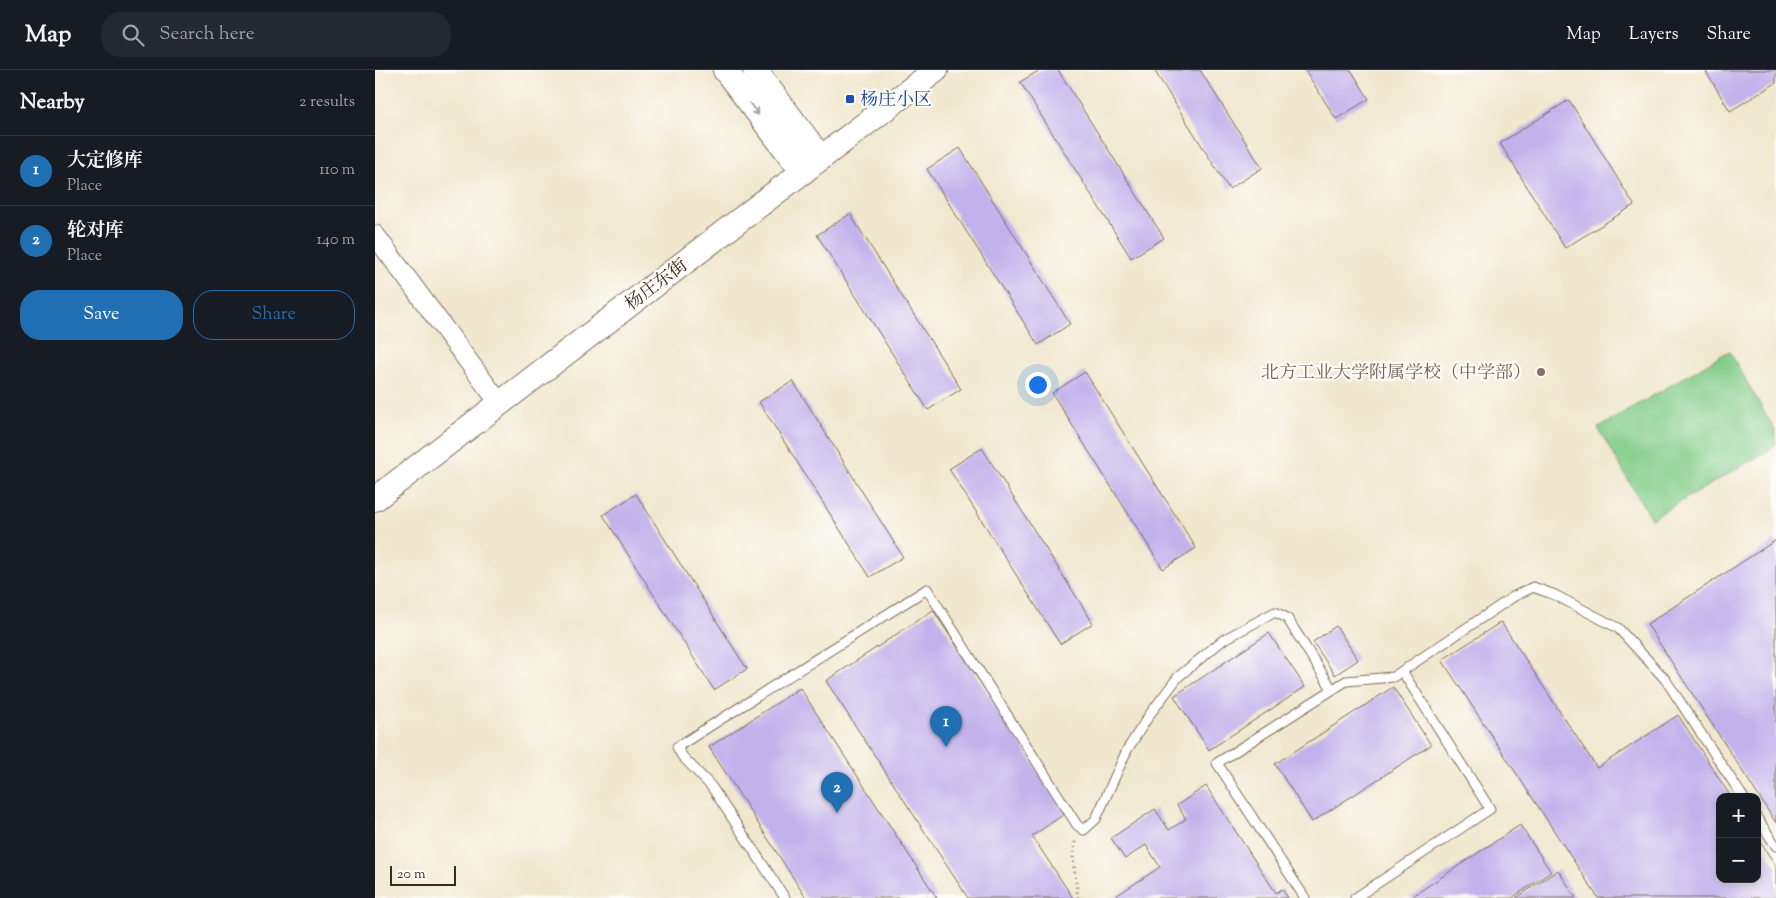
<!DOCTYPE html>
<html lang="en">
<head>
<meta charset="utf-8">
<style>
  :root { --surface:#171b24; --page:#242831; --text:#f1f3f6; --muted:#9ea1a6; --line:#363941; --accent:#1f6fb2 }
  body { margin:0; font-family:"Sorts Mill Goudy","Noto Serif SC",serif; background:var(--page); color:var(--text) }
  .controls { position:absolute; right:15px; bottom:15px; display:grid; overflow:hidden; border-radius:10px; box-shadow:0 2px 8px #0003 }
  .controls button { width:45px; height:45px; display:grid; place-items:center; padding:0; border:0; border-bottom:1px solid var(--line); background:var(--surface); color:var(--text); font:25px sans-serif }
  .scale { position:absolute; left:15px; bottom:12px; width:66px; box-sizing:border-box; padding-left:5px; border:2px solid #3b2a1e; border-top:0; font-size:14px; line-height:18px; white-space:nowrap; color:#3b2a1e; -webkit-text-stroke:4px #fdfcf7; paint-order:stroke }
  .you { position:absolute; left:662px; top:314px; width:18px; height:18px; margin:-12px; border:4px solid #fff; border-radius:50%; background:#1a73e8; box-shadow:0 0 0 8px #1a73e833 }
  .badge { display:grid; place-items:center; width:32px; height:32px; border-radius:50%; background:var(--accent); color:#fff; font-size:16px; font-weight:700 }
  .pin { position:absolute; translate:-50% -41px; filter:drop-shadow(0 1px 2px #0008) }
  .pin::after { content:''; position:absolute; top:26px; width:18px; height:15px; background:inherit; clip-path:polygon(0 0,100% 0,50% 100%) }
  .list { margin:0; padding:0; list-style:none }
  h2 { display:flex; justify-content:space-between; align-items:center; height:65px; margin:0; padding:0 20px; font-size:21px }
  h2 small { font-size:16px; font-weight:400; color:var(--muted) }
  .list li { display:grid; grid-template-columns:32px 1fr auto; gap:15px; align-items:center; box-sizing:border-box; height:70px; padding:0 20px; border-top:1px solid var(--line) }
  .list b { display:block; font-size:19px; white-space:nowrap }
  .list p { margin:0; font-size:16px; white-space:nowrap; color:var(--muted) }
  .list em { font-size:16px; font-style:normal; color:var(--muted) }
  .actions { display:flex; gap:10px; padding:15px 20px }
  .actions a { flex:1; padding:11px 0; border:1px solid var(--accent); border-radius:20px; text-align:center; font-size:18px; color:var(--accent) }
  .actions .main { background:var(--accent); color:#fff }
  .icon { flex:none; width:28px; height:28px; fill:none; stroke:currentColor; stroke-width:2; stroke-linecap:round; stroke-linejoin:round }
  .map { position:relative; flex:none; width:1401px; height:828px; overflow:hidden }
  header { display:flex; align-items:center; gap:30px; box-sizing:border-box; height:70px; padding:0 25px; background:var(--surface); border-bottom:1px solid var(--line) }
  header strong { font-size:24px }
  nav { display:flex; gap:28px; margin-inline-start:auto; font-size:18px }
  .search { width:350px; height:45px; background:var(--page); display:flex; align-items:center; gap:12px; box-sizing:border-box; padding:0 18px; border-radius:20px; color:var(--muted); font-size:19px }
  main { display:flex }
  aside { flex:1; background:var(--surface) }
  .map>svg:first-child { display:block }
  .green { fill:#81cc89; stroke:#5e7b54 }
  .building { fill:#c2b2ec }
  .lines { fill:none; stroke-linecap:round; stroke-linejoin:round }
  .service-casing { stroke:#7a6c5c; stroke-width:11 }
  .minor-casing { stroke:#7a6c5c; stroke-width:21 }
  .tertiary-casing { stroke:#7a6c5c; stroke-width:26 }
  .path { stroke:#7a6c5c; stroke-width:3; stroke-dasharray:1 4; stroke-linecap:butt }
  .service { stroke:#fff; stroke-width:9 }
  .minor { stroke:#fff; stroke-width:19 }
  .tertiary { stroke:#fff; stroke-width:24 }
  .oneway { stroke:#a79f9a }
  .transit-dot { fill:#1a4fb4; stroke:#fdfcf7; stroke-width:2 }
  .education-dot { fill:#8d6e63; stroke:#fdfcf7; stroke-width:2 }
  .labels { text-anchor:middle; stroke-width:4.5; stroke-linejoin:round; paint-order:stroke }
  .transit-label { font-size:18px; fill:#164399; stroke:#fdfcf7; text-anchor:start }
  .street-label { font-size:18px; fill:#3b2a1e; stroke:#fdfcf7 }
  .education-label { font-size:18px; fill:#785e54; stroke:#fdfcf7; text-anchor:end }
</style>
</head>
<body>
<header>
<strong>Map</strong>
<div class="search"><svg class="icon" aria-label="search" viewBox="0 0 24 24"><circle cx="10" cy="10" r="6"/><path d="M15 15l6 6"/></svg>Search here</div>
<nav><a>Map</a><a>Layers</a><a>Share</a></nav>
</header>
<main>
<aside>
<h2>Nearby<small>2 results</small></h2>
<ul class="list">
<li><span class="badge">1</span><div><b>大定修库</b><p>Place</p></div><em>110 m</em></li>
<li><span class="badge">2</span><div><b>轮对库</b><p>Place</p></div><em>140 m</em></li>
</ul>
<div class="actions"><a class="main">Save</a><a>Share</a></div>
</aside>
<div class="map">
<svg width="1401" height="828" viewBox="0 0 1401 828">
  <rect width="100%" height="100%" fill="#fdfcf7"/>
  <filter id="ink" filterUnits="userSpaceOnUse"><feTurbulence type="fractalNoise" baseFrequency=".02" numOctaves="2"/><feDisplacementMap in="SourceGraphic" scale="10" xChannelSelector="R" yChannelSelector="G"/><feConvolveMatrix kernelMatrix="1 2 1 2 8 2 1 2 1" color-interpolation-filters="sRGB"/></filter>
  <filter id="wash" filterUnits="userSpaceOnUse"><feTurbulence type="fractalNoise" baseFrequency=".0096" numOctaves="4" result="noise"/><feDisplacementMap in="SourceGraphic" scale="20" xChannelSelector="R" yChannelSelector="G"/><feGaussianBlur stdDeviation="1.12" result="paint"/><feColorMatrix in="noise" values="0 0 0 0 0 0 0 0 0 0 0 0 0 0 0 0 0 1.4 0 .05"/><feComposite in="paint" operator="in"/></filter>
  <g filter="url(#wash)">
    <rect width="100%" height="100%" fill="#f0e7ce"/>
    <polygon class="green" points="1354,281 1401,362 1401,376 1276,449 1223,358"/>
    <g id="blocks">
      <g class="building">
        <polygon points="665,0 683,0 789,168 756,188 645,12"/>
        <polygon points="779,0 825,0 887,98 854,119"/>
        <polygon points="930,0 976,0 994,29 961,49"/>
        <polygon points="1330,0 1401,0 1401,13 1355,41"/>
        <polygon points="1194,30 1259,135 1190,178 1125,73"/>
        <polygon points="585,78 695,254 663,275 552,99"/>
        <polygon points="475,144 586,319 553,340 442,165"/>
        <polygon points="710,302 821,478 788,499 677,323"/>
        <polygon points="418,311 528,487 495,507 384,332"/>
        <polygon points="607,378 718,553 685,574 574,399"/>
        <polygon points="261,424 372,599 339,620 228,445"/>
        <polygon points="1401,470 1401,753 1272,554"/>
        <polygon points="558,540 691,743 657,766 698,828 593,828 451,611"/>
        <polygon points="1126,552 1222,698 1303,645 1356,727 1345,727 1345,809 1382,809 1382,767 1401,796 1401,828 1223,828 1067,590"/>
        <polygon points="961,556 983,590 960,605 938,572"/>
        <polygon points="894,563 930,617 834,680 799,626"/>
        <polygon points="1018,617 1056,675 937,752 900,694"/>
        <polygon points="425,618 562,828 431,828 334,677"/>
        <polygon points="831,716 901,823 907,819 913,828 738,828 785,797 771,775 750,789 736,768 780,739 794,760 811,749 802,735"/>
        <polygon points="1145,755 1176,802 1137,828 1035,828"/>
        <polygon points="1183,800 1201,828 1141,828"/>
      </g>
    </g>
  </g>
  <g filter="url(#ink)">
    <use href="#blocks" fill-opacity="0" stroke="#7a6c5c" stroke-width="1"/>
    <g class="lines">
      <defs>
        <g id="service">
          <polyline points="1382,748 1401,776"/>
          <polyline points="410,828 336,716 307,686 302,677 552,519 702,755 709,760 721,749 752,680 775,644 803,607 848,570 900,542 912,548 957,619"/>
          <polyline points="930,828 842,693 971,611 1018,607 1138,527 1158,517 1180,525 1243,558 1290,609 1368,727"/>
          <polyline points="980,828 1115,739 1027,601"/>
        </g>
        <polyline id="minor" points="0,165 125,334"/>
        <g id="tertiary">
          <polyline points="350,0 428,102"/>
          <polyline points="380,0 446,88"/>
          <polyline points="0,429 561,0"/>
        </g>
      </defs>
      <use href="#service" class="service-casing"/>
      <use href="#minor" class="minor-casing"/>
      <use href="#tertiary" class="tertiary-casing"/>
      <polyline class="path" points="700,772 698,788 703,828"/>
      <use href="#service" class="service"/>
      <use href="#minor" class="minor"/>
      <use href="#tertiary" class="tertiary"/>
    </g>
    <defs><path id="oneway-shaft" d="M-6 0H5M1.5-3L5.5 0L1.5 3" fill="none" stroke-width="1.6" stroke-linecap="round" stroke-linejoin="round" transform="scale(1.25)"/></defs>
    <use class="oneway" href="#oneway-shaft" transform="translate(379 39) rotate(53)"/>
  </g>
  <rect class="transit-dot" x="470" y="24" width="10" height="10" rx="2.5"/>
  <circle class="education-dot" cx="1166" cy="302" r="5"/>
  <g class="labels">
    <g class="transit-label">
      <text x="485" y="35">杨庄小区</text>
    </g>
    <g class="street-label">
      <text transform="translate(281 214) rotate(-37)" y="6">杨庄东街</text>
    </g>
    <g class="education-label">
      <text x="1156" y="308">北方工业大学附属学校（中学部）</text>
    </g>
  </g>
</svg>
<div class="controls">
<button>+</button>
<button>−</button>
</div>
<div class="scale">20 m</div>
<div class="you"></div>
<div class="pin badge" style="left:571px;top:677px">1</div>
<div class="pin badge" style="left:462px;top:743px">2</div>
</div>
</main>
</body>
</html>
